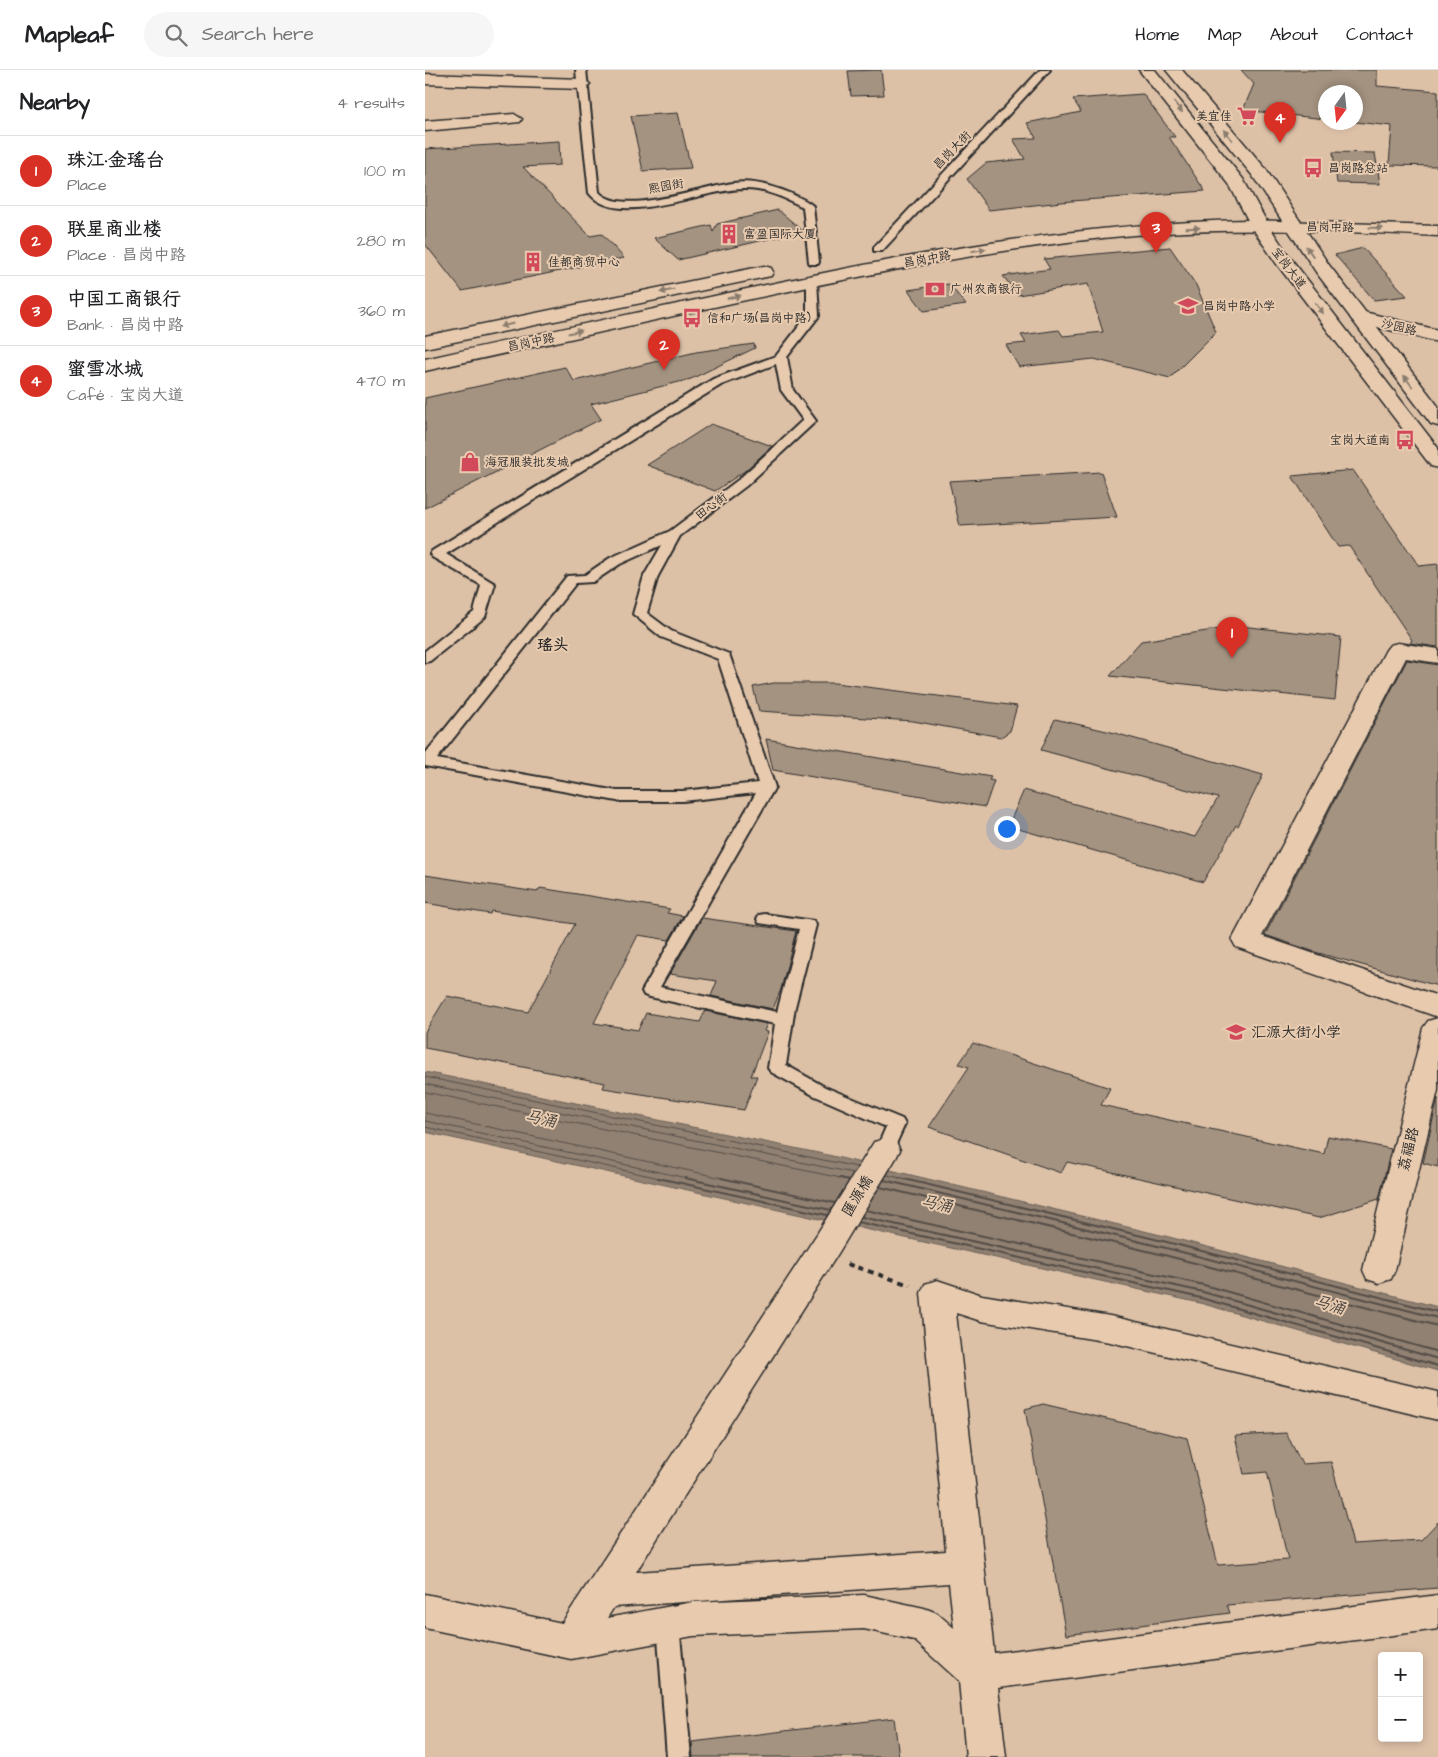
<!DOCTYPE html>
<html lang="en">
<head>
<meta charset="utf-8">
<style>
  :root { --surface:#fff; --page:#f6f6f6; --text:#202124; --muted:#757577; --line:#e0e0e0; --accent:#d93025 }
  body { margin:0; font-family:"Architects Daughter","LXGW WenKai TC",sans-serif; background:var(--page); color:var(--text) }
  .controls { position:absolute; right:15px; bottom:15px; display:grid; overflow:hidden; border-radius:5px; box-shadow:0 2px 8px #0003 }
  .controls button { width:45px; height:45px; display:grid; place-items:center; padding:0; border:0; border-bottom:1px solid var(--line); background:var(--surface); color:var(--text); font:25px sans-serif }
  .compass { position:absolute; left:893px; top:15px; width:45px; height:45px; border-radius:50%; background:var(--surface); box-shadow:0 2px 8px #0003; rotate:195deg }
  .you { position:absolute; left:581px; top:758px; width:18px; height:18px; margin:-12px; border:4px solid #fff; border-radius:50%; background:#1a73e8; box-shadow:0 0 0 8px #1a73e833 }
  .badge { display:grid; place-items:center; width:32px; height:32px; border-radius:50%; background:var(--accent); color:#fff; font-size:16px; font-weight:700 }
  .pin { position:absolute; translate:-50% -41px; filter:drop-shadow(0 1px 2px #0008) }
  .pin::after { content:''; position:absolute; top:26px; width:18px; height:15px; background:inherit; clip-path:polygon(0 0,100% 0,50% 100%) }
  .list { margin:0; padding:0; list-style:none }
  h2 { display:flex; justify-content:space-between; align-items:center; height:65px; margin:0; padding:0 20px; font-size:21px }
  h2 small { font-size:16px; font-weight:400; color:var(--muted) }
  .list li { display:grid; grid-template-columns:32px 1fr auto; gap:15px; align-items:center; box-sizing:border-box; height:70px; padding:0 20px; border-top:1px solid var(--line) }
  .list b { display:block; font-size:19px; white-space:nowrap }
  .list p { margin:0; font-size:16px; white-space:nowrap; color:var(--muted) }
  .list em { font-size:16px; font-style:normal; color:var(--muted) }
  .icon { flex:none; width:28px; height:28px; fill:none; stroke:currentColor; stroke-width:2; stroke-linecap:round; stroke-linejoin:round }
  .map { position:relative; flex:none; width:1013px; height:1687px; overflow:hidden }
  header { display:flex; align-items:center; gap:30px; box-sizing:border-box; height:70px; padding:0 25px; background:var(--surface); border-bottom:1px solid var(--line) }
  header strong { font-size:24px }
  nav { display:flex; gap:28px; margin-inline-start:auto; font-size:18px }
  .search { width:350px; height:45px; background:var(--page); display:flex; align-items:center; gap:12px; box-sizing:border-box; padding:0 18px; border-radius:28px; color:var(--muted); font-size:19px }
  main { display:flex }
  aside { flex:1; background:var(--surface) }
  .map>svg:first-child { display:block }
  .water { fill:#918172; stroke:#685f56 }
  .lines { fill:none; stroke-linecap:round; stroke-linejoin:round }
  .shore-far1 { stroke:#544d47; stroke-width:1 }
  .shore { stroke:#544d47; stroke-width:2 }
  .building { fill:#a59381; stroke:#2b2b2b }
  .lane-casing { stroke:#2b2b2b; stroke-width:4 }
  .street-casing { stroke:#2b2b2b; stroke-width:3 }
  .secondary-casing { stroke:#2b2b2b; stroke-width:3 }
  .primary-casing { stroke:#2b2b2b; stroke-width:3 }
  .path { stroke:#2b2b2b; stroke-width:4; stroke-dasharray:6 5; stroke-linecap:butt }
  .lane { fill:#e8cbaf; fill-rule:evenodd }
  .street { fill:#e8cbaf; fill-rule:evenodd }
  .secondary { fill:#e8cbaf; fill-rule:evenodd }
  .primary { fill:#e8cbaf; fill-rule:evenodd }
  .oneway { fill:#8a7b6d }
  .labels { text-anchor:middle; stroke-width:4; stroke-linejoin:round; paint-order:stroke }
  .far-poi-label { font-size:12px; fill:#2b2b2b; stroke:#e8cbaf; text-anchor:start }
  .far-street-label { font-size:12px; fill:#2b2b2b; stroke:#e8cbaf }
  .poi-label { font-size:15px; fill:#2b2b2b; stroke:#e8cbaf; text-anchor:start }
  .street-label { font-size:15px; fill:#2b2b2b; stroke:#e8cbaf }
  .neighbourhood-label { font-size:16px; font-weight:bold; fill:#2b2b2b; stroke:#e8cbaf }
  .water-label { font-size:16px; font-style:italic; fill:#44403d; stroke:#e8cbaf }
</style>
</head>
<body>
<header>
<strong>Mapleaf</strong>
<div class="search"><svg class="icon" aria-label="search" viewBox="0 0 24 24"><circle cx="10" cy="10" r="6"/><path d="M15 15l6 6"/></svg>Search here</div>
<nav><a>Home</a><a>Map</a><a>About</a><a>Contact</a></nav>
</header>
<main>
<aside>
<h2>Nearby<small>4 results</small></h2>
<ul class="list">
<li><span class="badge">1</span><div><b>珠江·金瑶台</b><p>Place</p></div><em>100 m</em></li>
<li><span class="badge">2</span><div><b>联星商业楼</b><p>Place · 昌岗中路</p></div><em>280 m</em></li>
<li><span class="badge">3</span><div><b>中国工商银行</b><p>Bank · 昌岗中路</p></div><em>360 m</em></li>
<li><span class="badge">4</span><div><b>蜜雪冰城</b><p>Café · 宝岗大道</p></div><em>470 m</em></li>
</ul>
</aside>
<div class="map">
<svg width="1013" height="1687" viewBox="0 0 1013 1687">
  <rect width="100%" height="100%" fill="#ddc1a7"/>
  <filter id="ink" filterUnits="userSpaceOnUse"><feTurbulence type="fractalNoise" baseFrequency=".02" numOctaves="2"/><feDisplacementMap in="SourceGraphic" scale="10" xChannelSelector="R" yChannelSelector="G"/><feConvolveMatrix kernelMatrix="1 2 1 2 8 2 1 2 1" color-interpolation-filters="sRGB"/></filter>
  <g filter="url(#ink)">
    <polygon class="water" points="0,1002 403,1085 744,1167 1013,1237 1013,1301 775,1233 0,1062"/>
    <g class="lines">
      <g class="shore-far1">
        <polyline points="0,1007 432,1097"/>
        <polyline points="0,1014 428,1103"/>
        <polyline points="0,1022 421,1109"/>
        <polyline points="0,1043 302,1109"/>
        <polyline points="0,1051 266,1109"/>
        <polyline points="0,1057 239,1109"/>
        <polyline points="462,1105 480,1109"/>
      </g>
      <g class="shore">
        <polyline points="233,1108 402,1145"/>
        <polyline points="260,1108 406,1140"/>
        <polyline points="296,1108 410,1133"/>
        <polyline points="415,1108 424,1110"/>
        <polyline points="475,1108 742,1172 1013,1242"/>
        <polyline points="459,1110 741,1178 1013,1248"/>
        <polyline points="455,1117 739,1185 1013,1256"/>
        <polyline points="441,1140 779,1215 1013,1282"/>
        <polyline points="437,1147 778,1222 1013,1289"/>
        <polyline points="433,1152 776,1228 1013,1296"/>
      </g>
    </g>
    <g class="building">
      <polygon points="456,0 459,25 426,26 423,1"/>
      <polygon points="816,0 952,0 952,16 1013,21 1013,96 964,95 967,56 930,52 930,22 900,22 900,49 818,40 829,14"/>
      <polygon points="718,24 750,67 744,67 780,121 646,131 564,140 542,109 561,93 600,89 588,69 611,68 602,53 656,42 648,29"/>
      <polygon points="253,43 266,98 218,101 206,46"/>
      <polygon points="134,71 135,95 98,97 165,166 177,164 199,188 37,221 0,174 0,79"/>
      <polygon points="908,82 950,83 955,114 912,113"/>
      <polygon points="353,140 378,161 253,190 229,168 286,155 288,162 292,154"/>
      <polygon points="745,177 771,215 791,262 745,308 669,289 594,297 581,275 601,273 596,265 634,260 638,266 678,262 663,214 593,225 578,206 625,199 619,189"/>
      <polygon points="938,178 982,226 949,230 910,185"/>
      <polygon points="524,214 541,235 499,241 483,220"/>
      <polygon points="329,274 330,278 266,309 166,334 176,349 0,438 0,328 140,297 149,311 271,282"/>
      <polygon points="286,354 347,376 321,400 290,421 222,395"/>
      <polygon points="928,400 994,496 1013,494 1013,577 985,573 987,570 924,476 913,477 867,406"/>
      <polygon points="676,402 692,447 535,456 524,411"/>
      <polygon points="815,556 916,567 910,630 685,606 716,571"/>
      <polygon points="982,590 1013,595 1013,916 890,882 840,865"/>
      <polygon points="349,613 410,613 592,636 585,661 576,667 488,651 334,641 328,617"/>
      <polygon points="630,649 686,662 838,705 813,756 811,755 778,812 583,756 599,720 770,767 793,728 616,680"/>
      <polygon points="341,669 566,707 564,710 569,711 560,737 348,700"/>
      <polygon points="0,805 112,822 115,818 245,839 242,843 258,846 244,870 213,865 169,953 213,960 221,943 275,952 280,941 342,954 339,961 343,962 326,1006 332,1006 319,1040 178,1018 180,1013 0,978 0,962 22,926 103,942 150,854 66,841 65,844 0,833"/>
      <polygon points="277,848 371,861 356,919 348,939 286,926 292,911 245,904"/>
      <polygon points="548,973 685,1018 676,1035 899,1084 903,1066 966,1079 954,1129 894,1148 642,1092 636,1103 504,1057 544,997 534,994"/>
      <polygon points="1013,1028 1013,1097 998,1093"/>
      <polygon points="618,1334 762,1368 793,1495 863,1490 842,1402 819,1404 810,1366 861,1363 877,1394 906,1392 928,1474 996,1470 1013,1452 1013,1518 802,1535 805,1543 641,1565 600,1339"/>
      <polygon points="469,1648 474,1687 268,1687 267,1672"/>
    </g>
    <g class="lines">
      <defs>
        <g id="lane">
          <path d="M151 0H161L174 122C196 147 278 117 308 113 327 110 347 116 365 123 372 127 382 130 388 136L394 192 393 194H385L384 192 378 137C360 128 341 119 320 119 280 118 193 160 164 123Z"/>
          <polygon points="615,0 625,0 457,181 449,181 449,177"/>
          <path d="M387 207 392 210 394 246 362 287 368 320 391 351 321 416 255 466 233 506 222 543 246 561 304 584 350 717 235 917 352 942 374 859 334 853 332 849 334 845 340 844 389 851 391 855 370 937 361 995 400 1017 477 1049 480 1054 466 1085 460 1087 454 1085 451 1080 461 1057 388 1025 346 1002 343 998 350 954 225 927 219 925 217 921 331 723 258 731H192L0 696V684L142 506 160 505 185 488 245 461 313 410 378 350 356 320 351 294 296 315 21 484 70 514 60 547 5 591 0 592V581L49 542 56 515 7 487 5 484 7 481 288 309 351 286 382 246V210ZM237 475 219 506 208 544 236 567 293 589 333 713 258 721H192L12 689 151 513 168 512 195 494Z"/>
          <polygon points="243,1544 251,1547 254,1554 266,1687 242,1687 232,1554 235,1547"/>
        </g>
        <g id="street">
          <polygon points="0,4 157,9 165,14 157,19 0,14"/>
          <polygon points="89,44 97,49 95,52 0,61 0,51"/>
          <polygon points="935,241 1013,260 1013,272 928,251 925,247 928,243"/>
          <polygon points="973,573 1013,579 1013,593 981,588 837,866 1013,926 1013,947 811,877 807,870 961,580 965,575"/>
          <polygon points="1013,948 1013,1020 970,1200 966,1209 954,1213 942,1209 938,1200 998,958 1003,951"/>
          <path d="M460 1069 471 1072 475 1080 471 1088 414 1182 211 1502 521 1481 496 1223 500 1214 512 1210 557 1225 685 1246 1013 1322V1350L685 1272 556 1251 531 1243 569 1583 1013 1525V1559L573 1618 581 1687H541L534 1611 489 1570 439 1559 268 1566 146 1589 0 1558V1524L137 1553 392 1164 449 1072ZM524 1513 529 1558 512 1543 499 1538 439 1525 268 1532 182 1548 189 1537Z"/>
        </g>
        <g id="secondary">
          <polygon points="714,0 730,0 818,109 844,156 864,186 1013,378 1013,398 1006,396 851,193 826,156 804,114"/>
          <polygon points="741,0 757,0 840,98 904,195 1013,336 1013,356 1006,354 891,202 827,105"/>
        </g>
        <g id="primary">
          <path d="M823 150 1013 156V166C912 161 810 157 709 165 573 177 440 205 307 233 205 256 102 278 0 301V289C103 266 205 244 308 222 478 185 649 153 823 150Z"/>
          <polygon points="339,196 346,198 348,202 346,206 0,278 0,266"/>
        </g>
      </defs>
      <use href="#lane" class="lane-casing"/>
      <use href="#street" class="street-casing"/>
      <use href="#secondary" class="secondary-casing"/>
      <use href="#primary" class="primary-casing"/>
      <polyline class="path" points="422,1194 485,1215"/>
      <use href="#lane" class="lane"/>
      <use href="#street" class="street"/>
      <use href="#secondary" class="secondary"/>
      <use href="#primary" class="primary"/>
    </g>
    <defs><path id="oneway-solid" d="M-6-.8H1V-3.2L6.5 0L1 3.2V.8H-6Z" transform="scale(1.25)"/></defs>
    <g class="oneway">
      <use href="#oneway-solid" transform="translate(753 37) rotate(51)"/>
      <use href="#oneway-solid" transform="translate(803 65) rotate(-130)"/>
      <use href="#oneway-solid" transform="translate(768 158) rotate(-2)"/>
      <use href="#oneway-solid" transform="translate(951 158) rotate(3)"/>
      <use href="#oneway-solid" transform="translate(554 180) rotate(-9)"/>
      <use href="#oneway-solid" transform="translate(885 182) rotate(-125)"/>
      <use href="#oneway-solid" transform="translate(242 221) rotate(168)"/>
      <use href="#oneway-solid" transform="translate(309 227) rotate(-12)"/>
      <use href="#oneway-solid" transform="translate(894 238) rotate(52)"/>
      <use href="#oneway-solid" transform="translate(82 255) rotate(168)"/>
      <use href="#oneway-solid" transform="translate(150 262) rotate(-12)"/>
      <use href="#oneway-solid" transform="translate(983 311) rotate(-127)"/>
    </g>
  </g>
  <defs>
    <symbol id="supermarket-bare" viewBox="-9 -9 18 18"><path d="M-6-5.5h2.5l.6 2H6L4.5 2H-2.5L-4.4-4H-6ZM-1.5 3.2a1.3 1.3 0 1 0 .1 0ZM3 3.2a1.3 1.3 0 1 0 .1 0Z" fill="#d1495b" stroke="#e8cbaf" stroke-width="2.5" paint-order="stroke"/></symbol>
    <symbol id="bus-bare" viewBox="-9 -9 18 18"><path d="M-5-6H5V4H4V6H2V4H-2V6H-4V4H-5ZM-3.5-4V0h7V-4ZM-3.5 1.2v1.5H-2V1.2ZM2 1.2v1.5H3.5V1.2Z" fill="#d1495b" stroke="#e8cbaf" stroke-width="2.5" paint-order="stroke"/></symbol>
    <symbol id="building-bare" viewBox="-9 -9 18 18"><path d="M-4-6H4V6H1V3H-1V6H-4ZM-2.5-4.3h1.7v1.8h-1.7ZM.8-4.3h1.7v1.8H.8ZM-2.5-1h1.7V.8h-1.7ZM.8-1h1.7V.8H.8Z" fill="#d1495b" stroke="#e8cbaf" stroke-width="2.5" paint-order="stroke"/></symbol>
    <symbol id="bank-bare" viewBox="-9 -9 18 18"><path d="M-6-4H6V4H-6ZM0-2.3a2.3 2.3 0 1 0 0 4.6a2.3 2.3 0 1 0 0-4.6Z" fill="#d1495b" stroke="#e8cbaf" stroke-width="2.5" paint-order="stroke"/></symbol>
    <symbol id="school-bare" viewBox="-9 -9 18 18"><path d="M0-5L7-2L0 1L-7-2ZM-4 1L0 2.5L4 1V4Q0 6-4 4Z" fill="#d1495b" stroke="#e8cbaf" stroke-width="2.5" paint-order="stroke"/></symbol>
    <symbol id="shop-bare" viewBox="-9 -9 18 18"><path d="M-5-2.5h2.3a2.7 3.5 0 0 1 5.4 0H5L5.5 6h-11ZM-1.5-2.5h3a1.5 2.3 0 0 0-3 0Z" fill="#d1495b" stroke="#e8cbaf" stroke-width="2.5" paint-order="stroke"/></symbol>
  </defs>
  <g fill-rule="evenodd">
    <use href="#supermarket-bare" x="808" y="32" width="28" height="28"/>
    <use href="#bus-bare" x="874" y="84" width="28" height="28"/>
    <use href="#building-bare" x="290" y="150" width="28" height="28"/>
    <use href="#building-bare" x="94" y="178" width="28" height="28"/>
    <use href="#bank-bare" x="496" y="205" width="28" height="28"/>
    <use href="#school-bare" x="749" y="222" width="28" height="28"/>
    <use href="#bus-bare" x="253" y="234" width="28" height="28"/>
    <use href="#bus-bare" x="966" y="356" width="28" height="28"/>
    <use href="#shop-bare" x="31" y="378" width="28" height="28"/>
    <use href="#school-bare" x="797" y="948" width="28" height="28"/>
  </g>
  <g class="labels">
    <g class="far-poi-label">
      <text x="807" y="50" text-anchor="end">美宜佳</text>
      <text x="903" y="102">昌岗路总站</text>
      <text x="319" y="168">富盈国际大厦</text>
      <text x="123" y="196">佳都商贸中心</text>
      <text x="525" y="223">广州农商银行</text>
      <text x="778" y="240">昌岗中路小学</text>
      <text x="282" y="252">信和广场(昌岗中路)</text>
      <text x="965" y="374" text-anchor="end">宝岗大道南</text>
      <text x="60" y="396">海冠服装批发城</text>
    </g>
    <g class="far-street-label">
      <text transform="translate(527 80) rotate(-46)" y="4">昌岗大街</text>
      <text transform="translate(241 116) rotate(-10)" y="4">熙园街</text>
      <text transform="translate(905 157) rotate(1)" y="4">昌岗中路</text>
      <text transform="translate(502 189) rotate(-10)" y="4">昌岗中路</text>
      <text transform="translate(864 198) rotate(53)" y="4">宝岗大道</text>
      <text transform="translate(974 257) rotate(13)" y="4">沙园路</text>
      <text transform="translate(106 272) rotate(-12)" y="4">昌岗中路</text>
      <text transform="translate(286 436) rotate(-37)" y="4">田心街</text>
    </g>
    <g class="poi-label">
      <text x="826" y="967">汇源大街小学</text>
    </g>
    <g class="street-label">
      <text transform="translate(983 1079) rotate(-76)" y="5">荔福路</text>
      <text transform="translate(432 1126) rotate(-59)" y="5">匯源橋</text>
    </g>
    <g class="neighbourhood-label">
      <text x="128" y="580">瑶头</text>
    </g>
    <g class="water-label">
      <text transform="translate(116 1048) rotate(12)" y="6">马涌</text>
      <text transform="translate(512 1133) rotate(12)" y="6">马涌</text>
      <text transform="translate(905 1234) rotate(16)" y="6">马涌</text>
    </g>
  </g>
</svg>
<div class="controls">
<button>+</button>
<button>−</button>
</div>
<svg class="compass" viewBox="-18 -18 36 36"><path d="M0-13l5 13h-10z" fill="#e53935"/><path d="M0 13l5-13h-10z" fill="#757577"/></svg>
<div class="you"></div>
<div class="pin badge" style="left:807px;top:588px">1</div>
<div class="pin badge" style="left:239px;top:300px">2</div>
<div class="pin badge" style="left:731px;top:183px">3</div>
<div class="pin badge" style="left:855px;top:73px">4</div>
</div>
</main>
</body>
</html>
